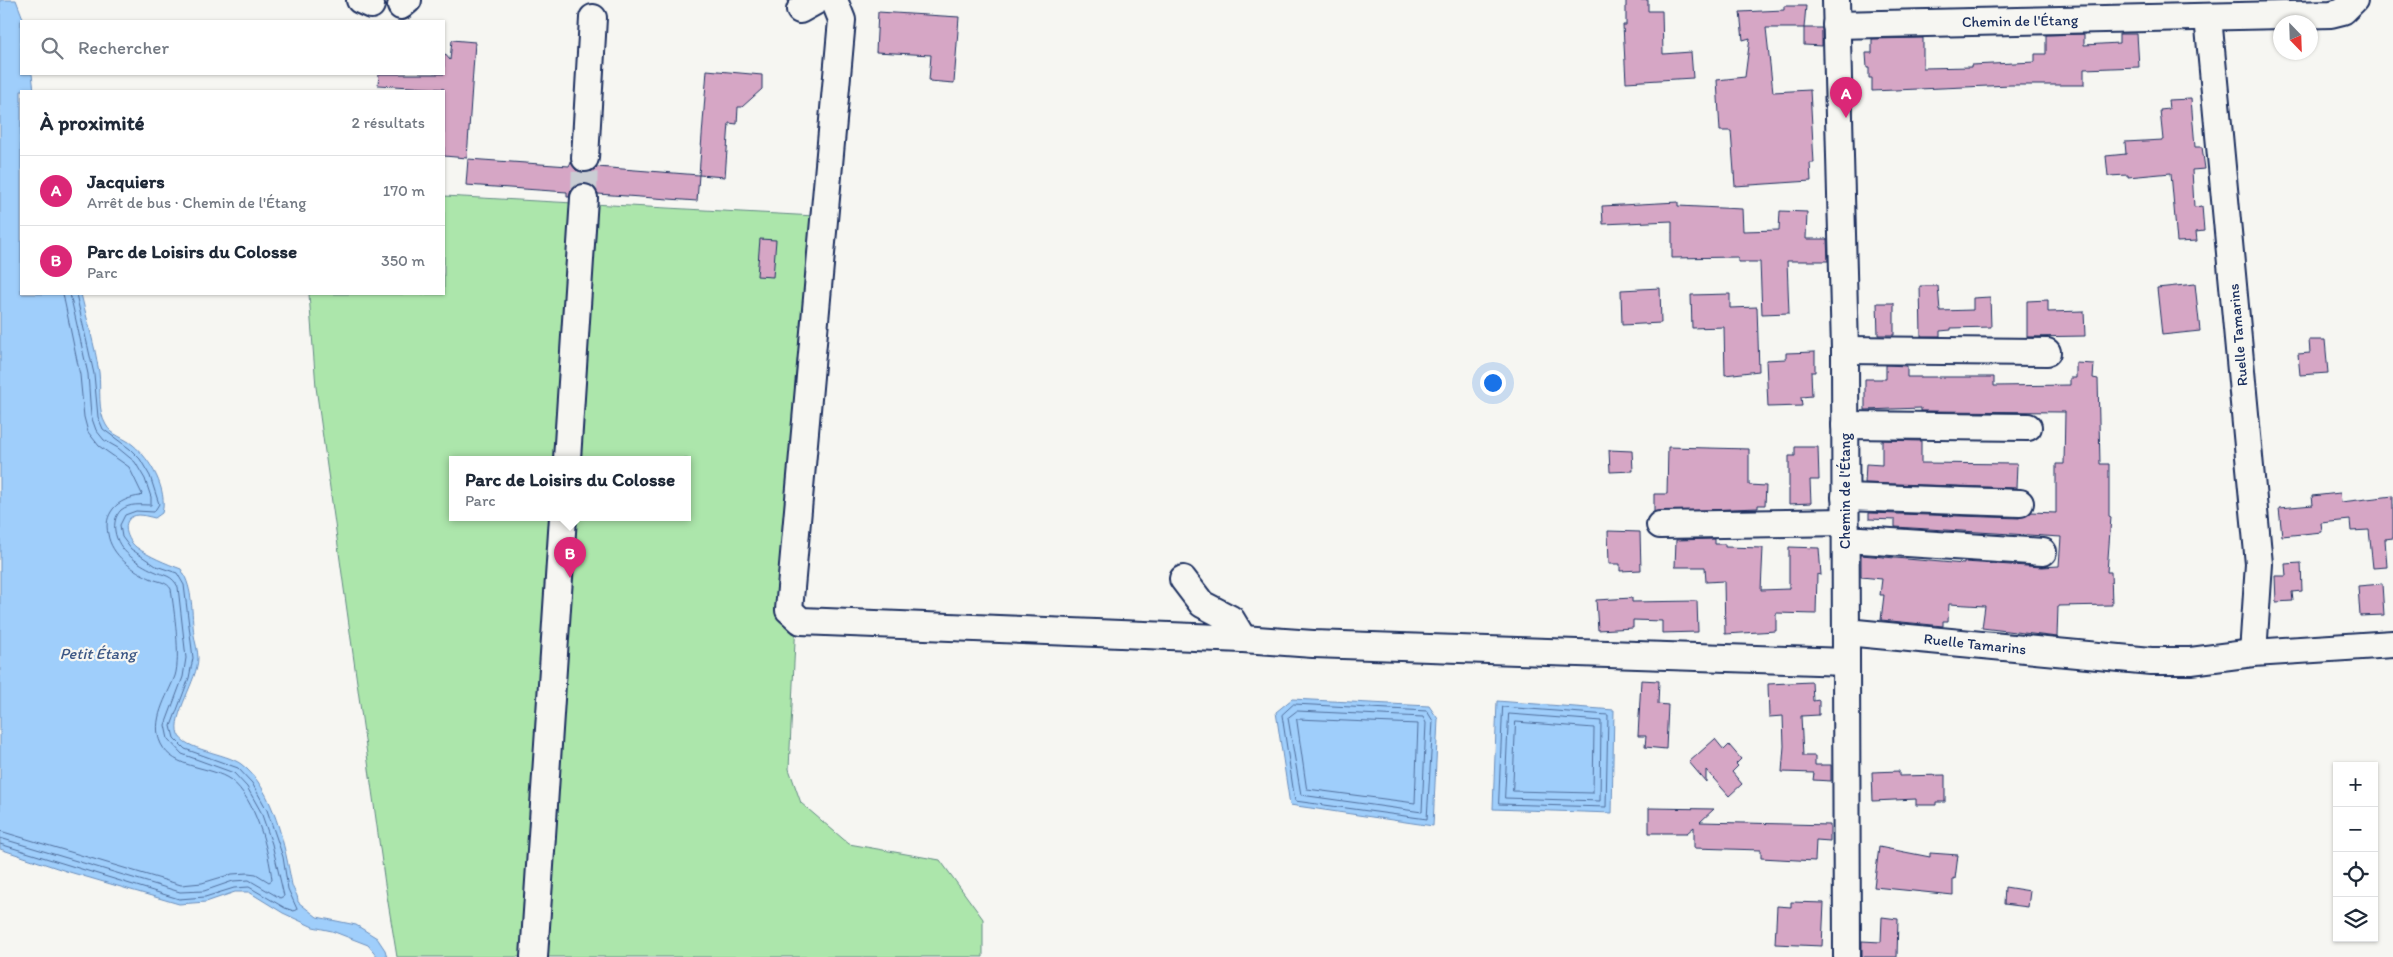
<!DOCTYPE html>
<html lang="fr">
<head>
<meta charset="utf-8">
<style>
  :root { --surface:#fff; --page:#f2f2f3; --text:#1f2937; --muted:#747a83; --line:#e0e1e3; --accent:#db2777 }
  body { margin:0; font-family:Itim,sans-serif; background:var(--page); color:var(--text) }
  .controls { position:absolute; right:15px; bottom:15px; display:grid; overflow:hidden; border-radius:0px; box-shadow:0 1px 4px #0004 }
  .controls button { width:45px; height:45px; display:grid; place-items:center; padding:0; border:0; border-bottom:1px solid var(--line); background:var(--surface); color:var(--text); font:25px sans-serif }
  .compass { position:absolute; left:2273px; top:15px; width:45px; height:45px; border-radius:50%; background:var(--surface); box-shadow:0 1px 4px #0004; rotate:157deg }
  .you { position:absolute; left:1492px; top:382px; width:18px; height:18px; margin:-12px; border:4px solid #fff; border-radius:50%; background:#1a73e8; box-shadow:0 0 0 8px #1a73e833 }
  .badge { display:grid; place-items:center; width:32px; height:32px; border-radius:50%; background:var(--accent); color:#fff; font-size:16px; font-weight:700 }
  .pin { position:absolute; translate:-50% -41px; filter:drop-shadow(0 1px 2px #0008) }
  .pin::after { content:''; position:absolute; top:26px; width:18px; height:15px; background:inherit; clip-path:polygon(0 0,100% 0,50% 100%) }
  .popup { position:absolute; left:449px; top:456px; width:242px; height:65px; box-sizing:border-box; display:grid; place-content:center; border-radius:0px; background:var(--surface); filter:drop-shadow(0 1px 4px #0005); font-size:16px; white-space:nowrap; color:var(--muted) }
  .popup b { font-size:19px; color:var(--text) }
  .popup::after { content:''; position:absolute; left:50%; top:100%; margin-left:-10px; border:10px solid transparent; border-top-color:var(--surface) }
  .list { margin:0; padding:0; list-style:none }
  h2 { display:flex; justify-content:space-between; align-items:center; height:65px; margin:0; padding:0 20px; font-size:21px }
  h2 small { font-size:16px; font-weight:400; color:var(--muted) }
  .list li { display:grid; grid-template-columns:32px 1fr auto; gap:15px; align-items:center; box-sizing:border-box; height:70px; padding:0 20px; border-top:1px solid var(--line) }
  .list b { display:block; font-size:19px; white-space:nowrap }
  .list p { margin:0; font-size:16px; white-space:nowrap; color:var(--muted) }
  .list em { font-size:16px; font-style:normal; color:var(--muted) }
  .icon { flex:none; width:28px; height:28px; fill:none; stroke:currentColor; stroke-width:2; stroke-linecap:round; stroke-linejoin:round }
  .map { position:relative; flex:none; width:2393px; height:957px; overflow:hidden }
  .search { position:absolute; background:var(--surface); box-shadow:0 1px 4px #0004; left:20px; top:20px; width:425px; height:55px; display:flex; align-items:center; gap:12px; box-sizing:border-box; padding:0 18px; border-radius:0px; color:var(--muted); font-size:19px }
  .panel { position:absolute; background:var(--surface); box-shadow:0 1px 4px #0004; left:20px; top:90px; width:425px; height:205px; border-radius:0px }
  .map>svg:first-child { display:block }
  .green { fill:#ace6ab; stroke:#648a84; fill-rule:evenodd }
  .water { fill:#9fcefb; stroke:#6a8ebc }
  .lines { fill:none; stroke-linecap:round; stroke-linejoin:round }
  .shore { stroke:#506f9d; stroke-width:1 }
  .building { fill:#d6a6c5; stroke:#1b2f5e }
  .minor-tunnel { stroke:#caced4; stroke-width:26; stroke-dasharray:26 13; stroke-linecap:butt }
  .minor-casing { stroke:#1b2f5e; stroke-width:30 }
  .minor { stroke:#f6f6f2; stroke-width:26 }
  .labels { text-anchor:middle; stroke-width:4.5; stroke-linejoin:round; paint-order:stroke }
  .street-label { font-size:15px; fill:#1b2f5e; stroke:#f6f6f2 }
  .water-label { font-size:16px; font-style:italic; fill:#3c5785; stroke:#f6f6f2 }
</style>
</head>
<body>
<div class="map">
<svg width="2393" height="957" viewBox="0 0 2393 957">
  <rect width="100%" height="100%" fill="#f6f6f2"/>
  <filter id="ink" filterUnits="userSpaceOnUse"><feTurbulence type="fractalNoise" baseFrequency=".02" numOctaves="2"/><feDisplacementMap in="SourceGraphic" scale="10" xChannelSelector="R" yChannelSelector="G"/><feConvolveMatrix kernelMatrix="1 2 1 2 8 2 1 2 1" color-interpolation-filters="sRGB"/></filter>
  <g filter="url(#ink)">
    <path class="green" d="M444 196 815 216 789 769 801 803 849 844 940 860 983 919V957H397L385 884 316 387 309 294H444ZM452 459H688V517H452Z"/>
    <g class="water">
      <path d="M0 0H16L24 21H21V74H32L34 91H21V294H81C87 320 95 346 99 372 101 389 97 410 106 425 111 435 125 438 133 445 151 460 168 490 162 513L155 518C150 517 144 515 139 515 120 516 125 538 136 547 150 557 165 563 181 569 194 591 191 611 194 635 195 643 198 650 198 658 198 679 171 717 178 734 184 750 226 753 241 764 274 788 285 848 292 885 294 892 298 894 298 902L317 917 356 925 377 938 385 950 387 957H378L368 945 332 931 313 927 283 913 249 892H235L206 902 179 904 66 871 0 849Z"/>
      <polygon points="1292,699 1429,706 1438,719 1433,826 1290,805 1276,712"/>
      <polygon points="1497,701 1614,710 1612,813 1493,809"/>
    </g>
    <g class="lines">
      <g class="shore">
        <polygon points="1294,704 1427,711 1433,721 1427,819 1295,801 1282,715"/>
        <polygon points="1503,707 1608,715 1606,807 1499,804"/>
        <polygon points="1297,711 1423,717 1426,723 1422,812 1301,795 1288,718"/>
        <polygon points="1509,714 1601,721 1600,801 1505,798"/>
        <polygon points="1297,719 1418,724 1415,803 1307,789"/>
        <polygon points="1516,722 1594,728 1593,793 1513,791"/>
        <path d="M0 831 181 885 202 883 232 874 248 873 256 874 269 882 272 880C269 851 255 798 231 780 210 765 174 770 161 744 150 721 167 697 175 676 181 657 174 610 171 589 167 582 160 582 152 579 133 571 111 555 108 534 106 524 107 517 113 509 119 501 131 497 140 496L142 494 129 467 99 446 88 432 84 417 80 375 63 294"/>
        <path d="M0 838 180 892 204 891 233 881 249 880 280 898 284 896 272 844 261 812 247 787 234 773 182 754 168 739 165 725 183 677 186 658 178 587C172 575 165 576 154 571 137 563 118 551 115 531 114 524 115 516 121 510 130 503 140 505 151 505V497L145 479 135 462 118 448 104 440 96 430 91 416 88 374 70 294"/>
        <polyline points="0,844 179,899 205,897 234,888 249,887 285,908 294,911 297,909 288,889 283,857 267,810 252,783 238,768 185,749 174,738 171,726 189,678 193,658 184,585 177,573 156,566 131,549 122,537 120,525 125,515 136,511 154,512 159,504 150,476 140,459 130,449 103,429 98,417 94,374 76,294"/>
      </g>
    </g>
    <g class="building">
      <polygon points="1626,0 1648,0 1648,11 1662,11 1663,54 1691,52 1693,78 1626,82 1623,25 1626,25"/>
      <polygon points="1784,6 1806,6 1804,28 1766,28 1773,92 1810,90 1814,163 1810,163 1811,181 1735,186 1731,131 1720,131 1717,80 1745,77 1750,38 1743,40 1740,12 1784,10"/>
      <polygon points="878,12 959,17 954,83 929,81 931,55 876,52"/>
      <polygon points="1804,28 1822,28 1822,46 1804,45"/>
      <polygon points="2084,34 2084,45 2119,43 2119,34 2137,34 2139,67 2084,69 2084,85 2011,85 1872,91 1872,78 1869,78 1869,68 1867,68 1866,53 1872,53 1872,39 1923,38 1923,68 1971,67 1971,65 2035,62 2035,54 2046,54 2046,35"/>
      <polygon points="452,40 475,42 467,158 444,156 444,89 378,85 379,74 444,74 444,53 450,60"/>
      <polygon points="707,70 762,75 762,89 742,107 738,107 737,124 729,123 725,177 699,175"/>
      <polygon points="2191,99 2195,147 2202,147 2205,169 2192,170 2194,207 2202,206 2204,231 2196,232 2197,241 2177,242 2171,173 2128,177 2128,175 2108,176 2106,156 2126,154 2125,142 2163,140 2160,110 2169,109 2168,100"/>
      <polygon points="468,159 569,166 571,162 576,170 584,173 591,172 597,167 699,175 697,201 598,194 593,186 585,183 577,185 571,190 569,197 567,197 567,192 466,185"/>
      <polygon points="1678,202 1678,206 1742,209 1743,231 1779,230 1780,211 1807,212 1806,239 1827,239 1828,261 1787,261 1789,313 1762,314 1760,262 1738,262 1738,257 1672,258 1672,221 1603,224 1602,206"/>
      <polygon points="760,239 776,240 773,277 757,276"/>
      <polygon points="2195,284 2200,331 2162,335 2157,288"/>
      <polygon points="1920,286 1938,286 1940,311 1973,310 1973,298 1990,297 1991,327 1951,328 1951,330 1940,331 1940,336 1921,336"/>
      <polygon points="1660,288 1661,323 1622,325 1621,290"/>
      <polygon points="1730,294 1730,308 1757,307 1759,371 1725,375 1724,327 1692,328 1691,295"/>
      <polygon points="2048,300 2048,312 2084,311 2085,336 2027,337 2027,301"/>
      <polygon points="1877,303 1894,303 1894,335 1878,335"/>
      <polygon points="2309,340 2325,340 2328,373 2300,375 2298,354 2310,353"/>
      <polygon points="1815,352 1815,372 1811,372 1812,396 1801,397 1802,406 1768,407 1766,360 1786,359 1786,353"/>
      <polygon points="2076,363 2094,364 2093,378 2098,379 2100,464 2109,464 2109,516 2111,517 2107,572 2111,572 2112,605 2058,606 2057,637 1982,628 1985,606 1949,604 1948,621 1943,621 1943,626 1881,620 1884,595 1880,595 1882,579 1861,577 1861,555 1964,564 1964,562 2042,567 2059,566 2061,537 1895,527 1895,520 1869,519 1869,513 2019,518 2031,512 2056,513 2056,464 2064,464 2065,412 1921,411 1921,408 1865,410 1865,379 1886,379 1886,365 1907,366 1907,377 1994,377 1994,386 2070,385 2070,378 2076,378"/>
      <polygon points="1882,440 1921,441 1921,463 2017,464 2016,488 1865,483 1866,464 1882,465"/>
      <polygon points="1668,447 1749,449 1749,485 1766,486 1765,505 1758,505 1758,508 1654,512 1654,494 1667,494"/>
      <polygon points="1795,447 1818,447 1819,480 1810,480 1811,503 1789,504 1789,456 1795,456"/>
      <polygon points="1609,450 1632,451 1633,471 1610,472"/>
      <polygon points="2340,493 2341,502 2393,496 2393,538 2385,539 2387,567 2373,568 2369,530 2351,531 2350,520 2321,523 2322,532 2282,536 2279,508 2313,505 2312,496"/>
      <polygon points="1608,531 1640,532 1641,570 1620,571 1620,564 1609,564"/>
      <polygon points="1715,539 1715,544 1725,544 1725,547 1763,548 1761,590 1789,589 1789,547 1819,548 1821,575 1817,574 1816,614 1776,613 1776,631 1725,634 1724,581 1706,582 1705,567 1675,567 1676,540"/>
      <polygon points="2301,563 2302,591 2292,592 2293,601 2276,602 2275,576 2286,576 2285,564"/>
      <polygon points="2382,584 2384,615 2360,616 2358,586"/>
      <polygon points="1632,598 1632,602 1697,601 1698,632 1662,633 1662,621 1633,620 1633,628 1598,630 1596,600"/>
      <polygon points="1641,680 1659,681 1658,704 1668,705 1666,749 1645,747 1646,736 1638,736"/>
      <polygon points="1812,682 1813,701 1819,700 1819,715 1801,716 1803,756 1815,756 1815,765 1831,765 1831,781 1813,780 1814,773 1782,772 1784,746 1783,716 1769,717 1768,684"/>
      <polygon points="1715,739 1724,750 1729,745 1741,759 1736,764 1738,766 1732,772 1742,784 1729,796 1706,770 1706,782 1689,762"/>
      <polygon points="1899,771 1899,776 1945,775 1945,802 1936,802 1936,805 1916,805 1916,799 1873,801 1872,772"/>
      <polygon points="1649,808 1714,809 1700,822 1830,825 1830,841 1816,840 1815,861 1761,858 1761,850 1694,848 1694,827 1687,833 1649,833"/>
      <polygon points="1879,847 1930,857 1930,853 1958,855 1955,879 1953,878 1953,895 1874,887"/>
      <polygon points="2005,887 2030,891 2028,907 2004,904"/>
      <polygon points="1791,902 1824,903 1822,946 1775,944 1777,906 1791,907"/>
      <polygon points="1882,917 1898,919 1897,957 1862,957 1862,941 1881,942"/>
    </g>
    <g class="lines">
      <polyline class="minor-tunnel" points="584,198 585,158"/>
      <defs>
        <g id="minor">
          <polyline points="360,0 371,5"/>
          <polyline points="834,0 842,20 789,610 801,621 1243,639 1231,619 1202,604 1183,579"/>
          <polyline points="1836,0 1845,350 1847,957"/>
          <polyline points="401,6 408,0"/>
          <polyline points="800,10 818,0"/>
          <polyline points="2208,17 2259,564 2253,653"/>
          <polyline points="1836,25 2331,14 2343,11 2354,0"/>
          <polyline points="585,158 593,18"/>
          <polyline points="1845,350 2047,352"/>
          <polyline points="1845,425 2028,427"/>
          <polyline points="567,459 584,198"/>
          <polyline points="1845,497 2020,503"/>
          <polyline points="1660,525 1845,522"/>
          <polyline points="1846,539 2043,552"/>
          <polyline points="1846,632 2151,661 2191,661 2253,653 2393,644"/>
          <polyline points="1243,639 1313,644 1846,662"/>
          <polyline points="534,957 563,517"/>
        </g>
      </defs>
      <use href="#minor" class="minor-casing"/>
      <use href="#minor" class="minor"/>
    </g>
  </g>
  <g class="labels">
    <g class="street-label">
      <text transform="translate(2020 21) rotate(-1)" y="5">Chemin de l'Étang</text>
      <text transform="translate(2238 335) rotate(-95)" y="5">Ruelle Tamarins</text>
      <text transform="translate(1845 491) rotate(-90)" y="5">Chemin de l'Étang</text>
      <text transform="translate(1975 644) rotate(6)" y="5">Ruelle Tamarins</text>
    </g>
    <g class="water-label">
      <text x="98" y="659">Petit Étang</text>
    </g>
  </g>
</svg>
<div class="controls">
<button>+</button>
<button>−</button>
<button><svg class="icon" aria-label="locate" viewBox="0 0 24 24"><circle cx="12" cy="12" r="6"/><path d="M12 2v4M12 18v4M2 12h4M18 12h4"/></svg></button>
<button><svg class="icon" aria-label="layers" viewBox="0 0 24 24"><path d="M12 4l9 5-9 5-9-5zM3 14l9 5 9-5"/></svg></button>
</div>
<svg class="compass" viewBox="-18 -18 36 36"><path d="M0-13l5 13h-10z" fill="#e53935"/><path d="M0 13l5-13h-10z" fill="#747a83"/></svg>
<div class="you"></div>
<div class="pin badge" style="left:1846px;top:118px">A</div>
<div class="pin badge" style="left:570px;top:578px">B</div>
<div class="popup"><b>Parc de Loisirs du Colosse</b>Parc</div>
<div class="search"><svg class="icon" aria-label="search" viewBox="0 0 24 24"><circle cx="10" cy="10" r="6"/><path d="M15 15l6 6"/></svg>Rechercher</div>
<section class="panel">
<h2>À proximité<small>2 résultats</small></h2>
<ul class="list">
<li><span class="badge">A</span><div><b>Jacquiers</b><p>Arrêt de bus · Chemin de l'Étang</p></div><em>170 m</em></li>
<li><span class="badge">B</span><div><b>Parc de Loisirs du Colosse</b><p>Parc</p></div><em>350 m</em></li>
</ul>
</section>
</div>
</body>
</html>
